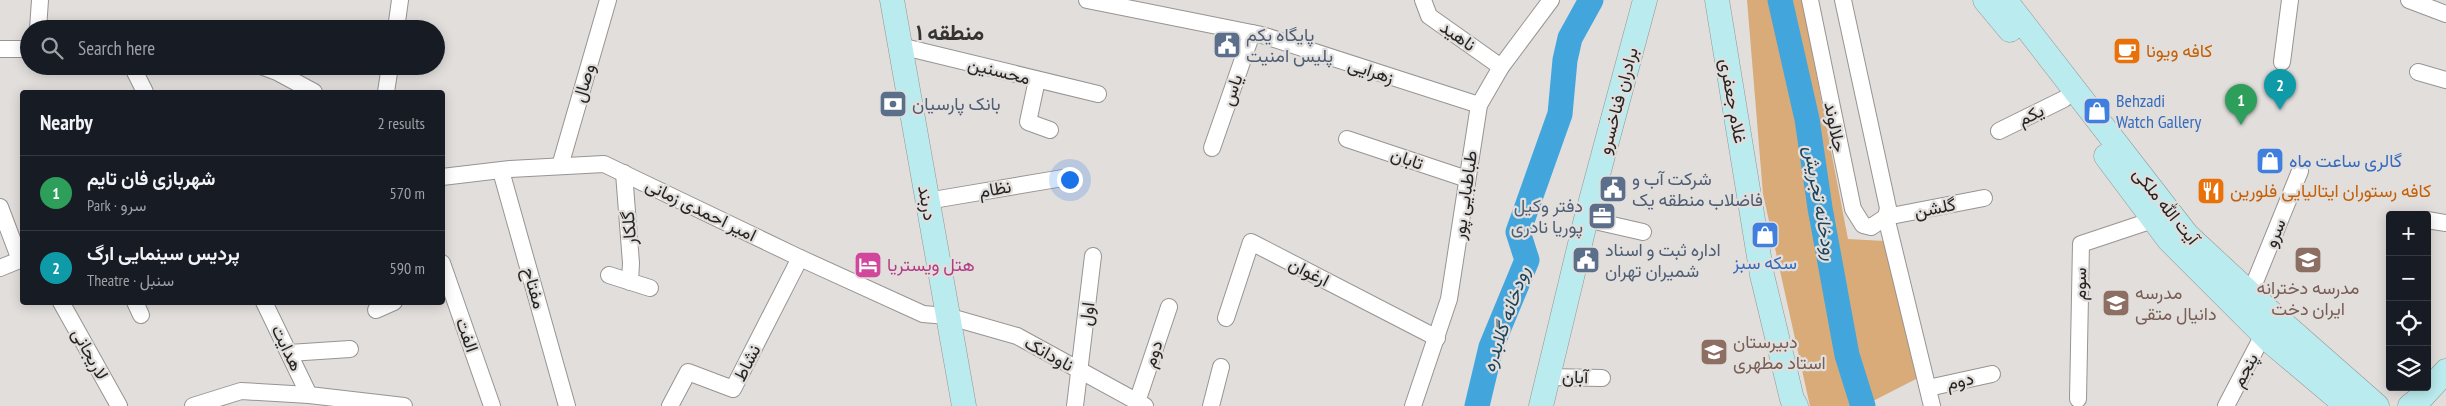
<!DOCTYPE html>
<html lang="en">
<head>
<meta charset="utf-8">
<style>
  :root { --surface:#171b24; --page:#242831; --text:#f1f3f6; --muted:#9ea1a6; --line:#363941; --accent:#7a68e3 }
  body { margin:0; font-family:"PT Sans Narrow",Vazirmatn,sans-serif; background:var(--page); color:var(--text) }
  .controls { position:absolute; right:15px; bottom:15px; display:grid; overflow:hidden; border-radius:5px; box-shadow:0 2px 12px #0003 }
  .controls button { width:45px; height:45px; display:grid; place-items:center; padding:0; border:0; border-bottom:1px solid var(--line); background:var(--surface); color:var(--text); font:25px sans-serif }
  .you { position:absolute; left:1069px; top:179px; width:18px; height:18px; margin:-12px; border:4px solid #fff; border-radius:50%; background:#1a73e8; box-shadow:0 0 0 8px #1a73e833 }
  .badge { display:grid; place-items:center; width:32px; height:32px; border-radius:50%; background:var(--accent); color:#fff; font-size:16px; font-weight:700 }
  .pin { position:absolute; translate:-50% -41px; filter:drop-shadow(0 1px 2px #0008) }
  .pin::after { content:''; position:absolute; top:26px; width:18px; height:15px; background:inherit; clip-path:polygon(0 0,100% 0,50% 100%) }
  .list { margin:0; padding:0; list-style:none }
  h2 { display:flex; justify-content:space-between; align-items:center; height:65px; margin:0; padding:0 20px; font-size:21px }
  h2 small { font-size:16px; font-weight:400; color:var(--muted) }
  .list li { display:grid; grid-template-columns:32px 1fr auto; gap:15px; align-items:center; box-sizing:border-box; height:75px; padding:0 20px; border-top:1px solid var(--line) }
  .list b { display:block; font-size:19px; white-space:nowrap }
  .list p { margin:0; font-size:16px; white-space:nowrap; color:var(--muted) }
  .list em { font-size:16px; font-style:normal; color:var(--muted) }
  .icon { flex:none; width:28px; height:28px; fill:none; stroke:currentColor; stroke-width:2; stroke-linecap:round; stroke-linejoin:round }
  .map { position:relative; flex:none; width:2446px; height:406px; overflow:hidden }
  .search { position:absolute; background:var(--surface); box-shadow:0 2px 12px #0003; left:20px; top:20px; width:425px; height:55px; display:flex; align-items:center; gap:12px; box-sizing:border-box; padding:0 18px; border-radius:28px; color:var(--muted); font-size:19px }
  .panel { position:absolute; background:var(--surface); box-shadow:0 2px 12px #0003; left:20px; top:90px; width:425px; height:215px; border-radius:5px }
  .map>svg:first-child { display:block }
  .green { fill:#d8ab79 }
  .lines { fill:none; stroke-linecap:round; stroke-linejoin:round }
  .river { stroke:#42a6dd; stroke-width:25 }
  .street-casing { stroke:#979492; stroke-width:18 }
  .secondary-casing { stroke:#979492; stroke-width:25 }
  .street { stroke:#fff; stroke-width:16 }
  .secondary { stroke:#baebee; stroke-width:24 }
  .labels { text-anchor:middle; stroke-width:4.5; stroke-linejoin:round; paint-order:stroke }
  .service-label { font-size:18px; fill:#4e5e75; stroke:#e1dedc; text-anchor:start }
  .street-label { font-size:18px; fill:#262524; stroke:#e1dedc }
  .food-label { font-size:18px; fill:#c56008; stroke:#e1dedc; text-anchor:start }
  .shop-label { font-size:18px; fill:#366cbe; stroke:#e1dedc; text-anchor:start }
  .hotel-label { font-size:18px; fill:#b23c85; stroke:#e1dedc; text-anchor:start }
  .education-label { font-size:18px; fill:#785e54; stroke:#e1dedc; text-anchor:start }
  .water-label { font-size:19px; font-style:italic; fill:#1b445b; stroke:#e1dedc }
  .district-label { font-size:22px; font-weight:bold; fill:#363432; stroke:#e1dedc }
</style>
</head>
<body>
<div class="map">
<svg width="2446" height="406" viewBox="0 0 2446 406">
  <rect width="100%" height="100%" fill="#e1dedc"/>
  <g class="green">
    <polygon points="1747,0 1773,0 1803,129 1818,229 1855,406 1810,406 1763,194"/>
    <polygon points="1787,0 1802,0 1848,239 1885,241 1918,378 1871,402 1856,359"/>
  </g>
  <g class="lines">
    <g class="river">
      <polyline points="1780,0 1807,119 1820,208 1847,355 1863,406"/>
      <polyline points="1477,406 1491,347 1527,260 1518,232 1560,114 1565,60 1570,38 1591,0"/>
    </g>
    <defs>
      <g id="street">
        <polyline points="1087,0 1262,35 1479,105"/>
        <polyline points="1423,0 1429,16 1501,67"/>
        <polyline points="1810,0 1853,209 1863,225 1871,227 1886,217"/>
        <polyline points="1843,0 1888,208 1886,217 1932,406"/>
        <polyline points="2409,0 2446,14"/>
        <polyline points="38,29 40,0"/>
        <polyline points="396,29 400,0"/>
        <polyline points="900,46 1098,94"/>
        <polyline points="0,49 29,49"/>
        <polyline points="2282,62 2290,0"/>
        <polyline points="132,66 145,92"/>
        <polyline points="261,66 277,72 314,92"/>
        <polyline points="2418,72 2446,80"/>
        <polyline points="1037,80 1028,122 1050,130"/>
        <polyline points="386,92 390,66"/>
        <polyline points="1999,131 2064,99"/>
        <polyline points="1347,139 1467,179"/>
        <polyline points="1212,148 1252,33"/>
        <polyline points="560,166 608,0"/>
        <polyline points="501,171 567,406"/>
        <polyline points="624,173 631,263 630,282"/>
        <polyline points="442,177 510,169 604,164 800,258 923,314 947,316 1017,336 1145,406"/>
        <polyline points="927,201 1063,178"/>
        <polyline points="0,207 20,260"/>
        <polyline points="1886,217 1984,198"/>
        <polyline points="1586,219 1643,232"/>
        <polyline points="2427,220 2446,223"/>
        <polyline points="442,263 492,406"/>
        <polyline points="0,268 22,259"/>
        <polyline points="609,275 650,288"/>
        <polyline points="2250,294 2300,171"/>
        <polyline points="61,302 119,406"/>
        <polyline points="135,302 141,315"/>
        <polyline points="264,302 309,395"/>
        <polyline points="376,310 394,302"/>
        <polyline points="1226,318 1251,242 1437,338"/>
        <polyline points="289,353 350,349"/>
        <polyline points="1548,377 1602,378"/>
        <polyline points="1928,388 1992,374"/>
        <polyline points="2078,399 2081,244 2153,220"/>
        <polyline points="1137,402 1169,307"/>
        <polyline points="193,406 241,391 309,395 404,406"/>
        <polyline points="670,406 688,372 733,389 800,258"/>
        <polyline points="1075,406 1093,256"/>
        <polyline points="1211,406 1221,367"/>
        <polyline points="1413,406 1449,299 1479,105 1501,67 1551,0"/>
        <polyline points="2226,406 2263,335"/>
      </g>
      <g id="secondary">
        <polyline points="892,0 964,406"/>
        <polyline points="1717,0 1762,275 1792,399 1796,406"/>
        <polyline points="1985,0 2010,30"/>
        <polyline points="2005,0 2187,235 2269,311 2377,406"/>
        <polyline points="2106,156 2169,240 2271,342 2347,406"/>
        <polyline points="1541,406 1586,219 1645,0"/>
        <polyline points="2410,406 2423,396 2446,371"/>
      </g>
    </defs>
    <use href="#street" class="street-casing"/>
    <use href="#secondary" class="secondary-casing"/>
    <use href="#street" class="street"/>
    <use href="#secondary" class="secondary"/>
  </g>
  <defs>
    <symbol id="civic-square" viewBox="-11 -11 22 22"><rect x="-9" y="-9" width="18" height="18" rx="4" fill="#5c6f8a" stroke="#e1dedc"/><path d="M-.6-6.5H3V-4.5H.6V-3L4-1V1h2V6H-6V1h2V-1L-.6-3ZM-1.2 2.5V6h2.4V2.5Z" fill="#fff"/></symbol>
    <symbol id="cafe-square" viewBox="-11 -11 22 22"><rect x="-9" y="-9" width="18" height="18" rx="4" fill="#e8710a" stroke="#e1dedc"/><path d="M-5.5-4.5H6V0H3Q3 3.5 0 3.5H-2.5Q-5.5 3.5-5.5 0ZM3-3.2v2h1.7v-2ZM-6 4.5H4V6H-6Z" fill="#fff"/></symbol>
    <symbol id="bank-square" viewBox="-11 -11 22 22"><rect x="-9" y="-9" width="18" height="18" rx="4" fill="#5c6f8a" stroke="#e1dedc"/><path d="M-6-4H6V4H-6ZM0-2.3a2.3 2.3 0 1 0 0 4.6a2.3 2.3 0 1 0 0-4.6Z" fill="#fff"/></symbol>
    <symbol id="shop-square" viewBox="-11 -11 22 22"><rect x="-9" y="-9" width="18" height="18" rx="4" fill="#3f7fe0" stroke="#e1dedc"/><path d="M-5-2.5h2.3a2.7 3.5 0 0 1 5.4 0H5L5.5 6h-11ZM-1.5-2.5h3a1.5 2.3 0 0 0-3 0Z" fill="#fff"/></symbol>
    <symbol id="restaurant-square" viewBox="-11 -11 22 22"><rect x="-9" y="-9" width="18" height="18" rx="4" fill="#e8710a" stroke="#e1dedc"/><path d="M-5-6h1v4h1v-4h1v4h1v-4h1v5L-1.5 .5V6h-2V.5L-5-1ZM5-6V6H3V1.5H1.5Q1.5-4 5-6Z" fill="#fff"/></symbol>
    <symbol id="office-square" viewBox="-11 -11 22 22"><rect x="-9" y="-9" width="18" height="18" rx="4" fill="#5c6f8a" stroke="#e1dedc"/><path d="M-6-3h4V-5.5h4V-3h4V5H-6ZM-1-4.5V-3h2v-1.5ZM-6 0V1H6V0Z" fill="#fff"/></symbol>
    <symbol id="school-square" viewBox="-11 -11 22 22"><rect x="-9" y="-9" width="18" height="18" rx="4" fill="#8d6e63" stroke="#e1dedc"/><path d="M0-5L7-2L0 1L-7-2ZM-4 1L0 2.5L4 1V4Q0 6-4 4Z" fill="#fff"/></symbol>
    <symbol id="hotel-square" viewBox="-11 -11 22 22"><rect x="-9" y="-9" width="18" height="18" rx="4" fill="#d1479c" stroke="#e1dedc"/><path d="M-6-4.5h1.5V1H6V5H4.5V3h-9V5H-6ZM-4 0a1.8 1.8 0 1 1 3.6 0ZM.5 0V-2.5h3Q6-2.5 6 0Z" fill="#fff"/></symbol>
  </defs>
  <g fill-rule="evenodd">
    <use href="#civic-square" x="1211" y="29" width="32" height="32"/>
    <use href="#cafe-square" x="2111" y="35" width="32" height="32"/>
    <use href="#bank-square" x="877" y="88" width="32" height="32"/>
    <use href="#shop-square" x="2081" y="95" width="32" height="32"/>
    <use href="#shop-square" x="2254" y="145" width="32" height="32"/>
    <use href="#civic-square" x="1597" y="173" width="32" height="32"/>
    <use href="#restaurant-square" x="2195" y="175" width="32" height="32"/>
    <use href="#office-square" x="1586" y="200" width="32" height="32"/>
    <use href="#shop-square" x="1749" y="219" width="32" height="32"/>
    <use href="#civic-square" x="1570" y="244" width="32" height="32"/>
    <use href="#school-square" x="2292" y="244" width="32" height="32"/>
    <use href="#hotel-square" x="852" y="249" width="32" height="32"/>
    <use href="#school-square" x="2100" y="287" width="32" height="32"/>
    <use href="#school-square" x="1698" y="336" width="32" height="32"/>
  </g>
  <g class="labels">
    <g class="service-label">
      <text x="1246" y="41">پایگاه یکم<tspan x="1246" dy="21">پلیس امنیت</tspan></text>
      <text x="912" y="110">بانک پارسیان</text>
      <text x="1632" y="185">شرکت آب و<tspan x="1632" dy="21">فاضلاب منطقه یک</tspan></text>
      <text x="1583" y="212" text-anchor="end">دفتر وکیل<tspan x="1583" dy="21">پوریا نادری</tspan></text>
      <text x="1605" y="256">اداره ثبت و اسناد<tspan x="1605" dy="21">شمیران تهران</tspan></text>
    </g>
    <g class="street-label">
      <text transform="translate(1458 36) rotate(35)" y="6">ناهید</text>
      <text transform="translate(999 71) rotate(14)" y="6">محسنین</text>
      <text transform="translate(1371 71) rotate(18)" y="6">زهرایی</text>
      <text transform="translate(584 83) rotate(-74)" y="6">وصال</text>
      <text transform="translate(1232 90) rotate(-71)" y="6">یاس</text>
      <text transform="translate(1618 101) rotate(-75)" y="6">برادران فناخسرو</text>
      <text transform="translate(1733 101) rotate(80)" y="6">غلام جعفری</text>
      <text transform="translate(2031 115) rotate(-26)" y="6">یکم</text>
      <text transform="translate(1835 127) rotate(79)" y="6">جلالوند</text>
      <text transform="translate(1407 159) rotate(19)" y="6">تابان</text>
      <text transform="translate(995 189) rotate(-10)" y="6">نظام</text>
      <text transform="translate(1465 195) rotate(-82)" y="6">طباطبایی پور</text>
      <text transform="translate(927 203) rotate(80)" y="6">دربند</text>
      <text transform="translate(2166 206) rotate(51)" y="6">آیت الله ملکی</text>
      <text transform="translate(1935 208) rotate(-11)" y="6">گلشن</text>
      <text transform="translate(701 210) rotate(26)" y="6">امیر احمدی زمانی</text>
      <text transform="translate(629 228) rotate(-94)" y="6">گلکار</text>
      <text transform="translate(2275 233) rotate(-68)" y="6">سرو</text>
      <text transform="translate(1309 272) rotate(27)" y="6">ارغوان</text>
      <text transform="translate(2080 284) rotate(-89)" y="6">سوم</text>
      <text transform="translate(534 288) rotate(74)" y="6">مفتاح</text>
      <text transform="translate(1087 314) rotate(-83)" y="6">اول</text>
      <text transform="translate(467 335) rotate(71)" y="6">الفت</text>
      <text transform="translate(287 348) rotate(64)" y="6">هدایت</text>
      <text transform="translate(90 354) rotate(61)" y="6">لاریجانی</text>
      <text transform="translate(1049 354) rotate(29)" y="6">ناودانک</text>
      <text transform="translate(1153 354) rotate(-72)" y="6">دوم</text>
      <text transform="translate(747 363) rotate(-63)" y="6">نشاط</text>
      <text transform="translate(2245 370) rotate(-62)" y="6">پنجم</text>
      <text transform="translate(1575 377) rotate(1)" y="6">آبان</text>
      <text transform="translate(1960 381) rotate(-12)" y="6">دوم</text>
    </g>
    <g class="food-label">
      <text x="2146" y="57">کافه ویونا</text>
      <text x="2230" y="197">کافه رستوران ایتالیایی فلورین</text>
    </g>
    <g class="shop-label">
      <text x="2116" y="107">Behzadi<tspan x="2116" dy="21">Watch Gallery</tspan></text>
      <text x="2289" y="167">گالری ساعت ماه</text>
      <text x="1765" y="269" text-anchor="middle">سکه سبز</text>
    </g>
    <g class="hotel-label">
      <text x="887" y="271">هتل ویستریا</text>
    </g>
    <g class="education-label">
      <text x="2308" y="294" text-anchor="middle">مدرسه دخترانه<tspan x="2308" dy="21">ایران دخت</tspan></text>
      <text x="2135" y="299">مدرسه<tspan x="2135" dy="21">دانیال متقی</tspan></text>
      <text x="1733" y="348">دبیرستان<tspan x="1733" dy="21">استاد مطهری</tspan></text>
    </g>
    <g class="water-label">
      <text transform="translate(1821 203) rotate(80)" y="7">رودخانه تجریش</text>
      <text transform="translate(1505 319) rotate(-71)" y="7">رودخانه گلابدره</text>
    </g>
    <g class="district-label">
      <text x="950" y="40">منطقه ۱</text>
    </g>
  </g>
</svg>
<div class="controls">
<button>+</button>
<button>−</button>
<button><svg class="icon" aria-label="locate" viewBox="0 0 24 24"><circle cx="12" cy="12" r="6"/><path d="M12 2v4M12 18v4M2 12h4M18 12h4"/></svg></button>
<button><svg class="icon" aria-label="layers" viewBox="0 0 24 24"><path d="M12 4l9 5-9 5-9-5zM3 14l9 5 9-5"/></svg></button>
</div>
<div class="you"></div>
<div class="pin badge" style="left:2241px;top:125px;background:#2e9e5b">1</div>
<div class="pin badge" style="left:2280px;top:110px;background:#0f9aa8">2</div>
<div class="search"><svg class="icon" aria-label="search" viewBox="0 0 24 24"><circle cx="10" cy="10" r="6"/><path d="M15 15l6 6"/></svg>Search here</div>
<section class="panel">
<h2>Nearby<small>2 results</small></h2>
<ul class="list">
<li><span class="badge" style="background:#2e9e5b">1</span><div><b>شهربازی فان تایم</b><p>Park · سرو</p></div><em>570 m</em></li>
<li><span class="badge" style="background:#0f9aa8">2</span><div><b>پردیس سینمایی ارگ</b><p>Theatre · سنبل</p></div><em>590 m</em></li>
</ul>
</section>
</div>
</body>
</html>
